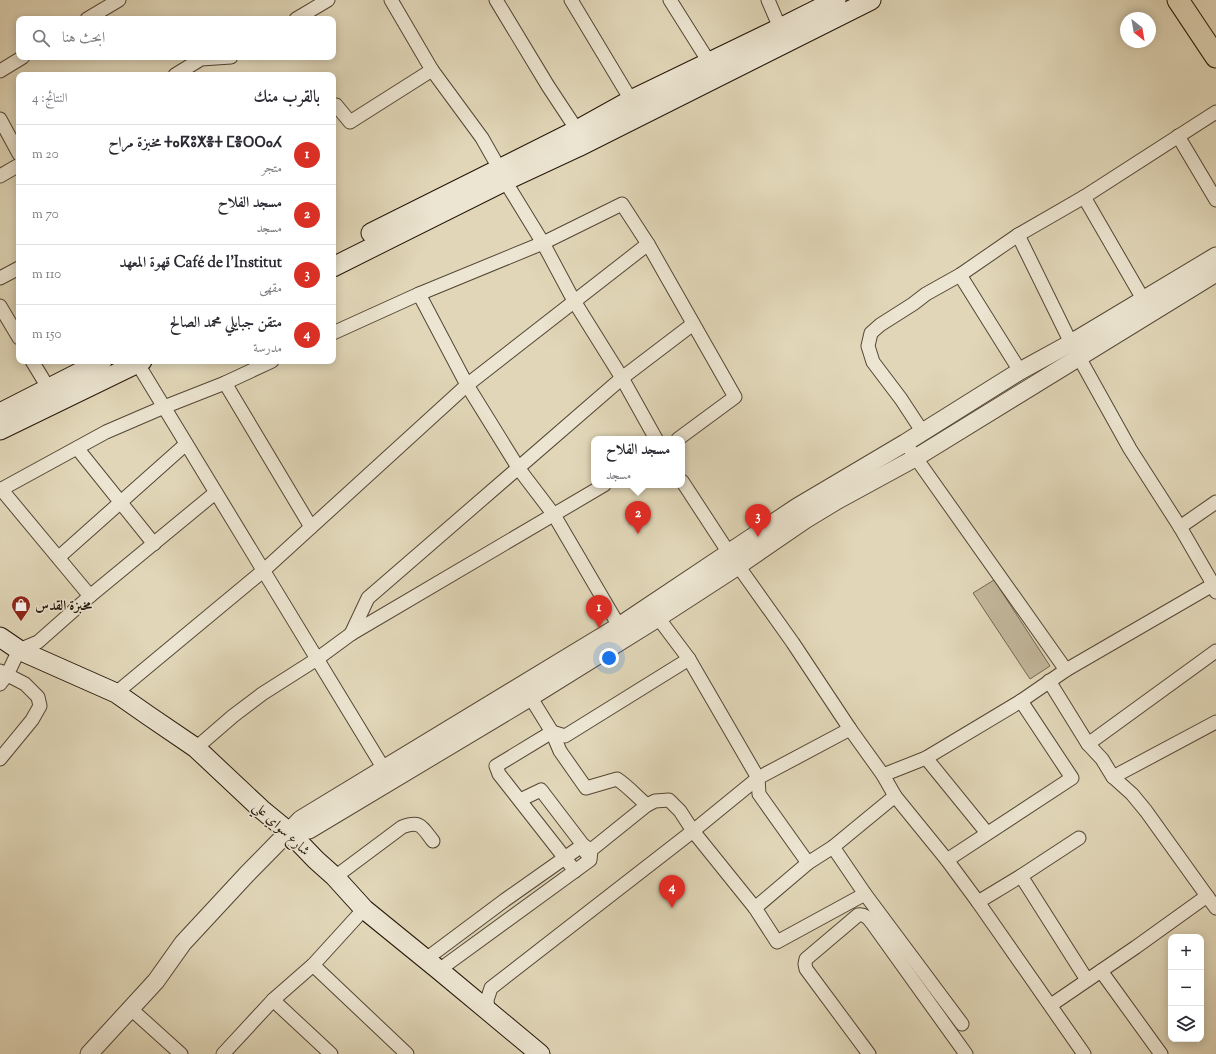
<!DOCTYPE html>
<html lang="ar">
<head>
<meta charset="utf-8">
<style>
  :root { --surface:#fff; --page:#f7f7f7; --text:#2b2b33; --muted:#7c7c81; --line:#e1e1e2; --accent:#d93025 }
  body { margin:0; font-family:"Sorts Mill Goudy",Amiri,"Noto Sans Tifinagh",serif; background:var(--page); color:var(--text); direction:rtl }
  .controls { position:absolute; right:12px; bottom:12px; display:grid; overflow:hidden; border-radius:8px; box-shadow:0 2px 10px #0003 }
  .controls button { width:36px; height:36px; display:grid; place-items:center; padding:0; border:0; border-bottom:1px solid var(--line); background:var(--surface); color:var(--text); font:20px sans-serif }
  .compass { position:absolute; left:1120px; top:12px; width:36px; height:36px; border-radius:50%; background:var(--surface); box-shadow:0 2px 10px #0003; rotate:149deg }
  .you { position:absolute; left:609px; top:658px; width:14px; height:14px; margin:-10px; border:3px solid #fff; border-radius:50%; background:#1a73e8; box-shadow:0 0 0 6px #1a73e833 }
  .badge { display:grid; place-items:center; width:26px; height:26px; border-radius:50%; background:var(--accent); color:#fff; font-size:13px; font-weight:700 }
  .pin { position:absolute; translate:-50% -33px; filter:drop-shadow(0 1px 2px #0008) }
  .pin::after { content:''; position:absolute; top:21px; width:14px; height:12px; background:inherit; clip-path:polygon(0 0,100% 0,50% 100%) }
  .popup { position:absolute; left:591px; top:436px; width:94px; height:52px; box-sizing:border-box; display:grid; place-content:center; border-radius:8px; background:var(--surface); filter:drop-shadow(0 1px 3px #0005); font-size:13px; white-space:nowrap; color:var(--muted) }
  .popup b { font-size:15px; color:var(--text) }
  .popup::after { content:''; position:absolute; left:50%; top:100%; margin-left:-8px; border:8px solid transparent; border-top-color:var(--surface) }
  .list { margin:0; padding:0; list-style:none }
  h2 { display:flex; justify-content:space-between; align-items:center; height:52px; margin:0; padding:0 16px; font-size:17px }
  h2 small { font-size:13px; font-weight:400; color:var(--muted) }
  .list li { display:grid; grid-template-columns:26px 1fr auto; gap:12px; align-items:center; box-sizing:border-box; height:60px; padding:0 16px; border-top:1px solid var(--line) }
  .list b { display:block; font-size:15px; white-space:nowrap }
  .list p { margin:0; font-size:13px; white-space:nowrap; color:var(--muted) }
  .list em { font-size:13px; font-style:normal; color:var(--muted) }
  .icon { flex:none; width:22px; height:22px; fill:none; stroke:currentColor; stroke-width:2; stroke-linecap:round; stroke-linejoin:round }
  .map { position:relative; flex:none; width:1216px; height:1054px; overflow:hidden; direction:ltr }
  .search { position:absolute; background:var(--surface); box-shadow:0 2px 10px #0003; left:16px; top:16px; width:320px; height:44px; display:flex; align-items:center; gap:10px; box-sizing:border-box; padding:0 14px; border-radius:8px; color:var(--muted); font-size:15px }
  .panel { position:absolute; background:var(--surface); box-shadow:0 2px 10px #0003; left:16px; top:72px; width:320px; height:292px; border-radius:8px; direction:rtl }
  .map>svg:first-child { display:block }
  .green { fill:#c1b69a; stroke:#736652 }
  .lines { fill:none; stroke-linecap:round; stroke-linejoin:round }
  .minor-casing { stroke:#544635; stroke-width:15 }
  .tertiary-casing { stroke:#544635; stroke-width:19 }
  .secondary-casing { stroke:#251609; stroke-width:21 }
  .primary-casing { stroke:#251609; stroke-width:23 }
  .minor { stroke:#ece5d1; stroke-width:13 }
  .tertiary { stroke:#ece5d1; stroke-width:17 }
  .secondary { stroke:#ece5d1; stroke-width:19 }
  .primary { stroke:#e1d7b8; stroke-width:21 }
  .labels { text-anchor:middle; stroke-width:3; stroke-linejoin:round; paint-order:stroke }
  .poi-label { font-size:14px; font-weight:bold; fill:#251609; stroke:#ece5d1; text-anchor:start }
  .street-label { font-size:14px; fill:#251609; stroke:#ece5d1 }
</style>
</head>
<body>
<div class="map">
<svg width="1216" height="1054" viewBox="0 0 1216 1054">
  <rect width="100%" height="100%" fill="#e1d7b8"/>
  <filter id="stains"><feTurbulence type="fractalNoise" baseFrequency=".005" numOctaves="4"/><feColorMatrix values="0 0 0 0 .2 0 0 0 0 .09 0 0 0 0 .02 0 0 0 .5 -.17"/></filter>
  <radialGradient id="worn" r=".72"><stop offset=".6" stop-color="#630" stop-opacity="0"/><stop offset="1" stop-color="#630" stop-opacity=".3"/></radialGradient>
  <polygon class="green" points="994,580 1050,666 1030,679 973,593"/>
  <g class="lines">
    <defs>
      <g id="minor">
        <polyline points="391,0 432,70 482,138 499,168"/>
        <polyline points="496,0 548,86 577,130"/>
        <polyline points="571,0 631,100"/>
        <polyline points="670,0 709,62 711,69"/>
        <polyline points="768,0 780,28"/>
        <polyline points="87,19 119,0"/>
        <polyline points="296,19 328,0"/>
        <polyline points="0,71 23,57"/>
        <polyline points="175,75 201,59 231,57"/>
        <polyline points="333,107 336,105 350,122 432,70"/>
        <polyline points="0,119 19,154"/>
        <polyline points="1178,136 1216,200"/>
        <polyline points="0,176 19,165"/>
        <polyline points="505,181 543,243 574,301 622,378 656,439"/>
        <polyline points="1084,197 1143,299"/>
        <polyline points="1018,235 1071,343 1130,449 1180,527 1213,584 1216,592"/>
        <polyline points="960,275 1020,371"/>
        <polyline points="0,278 19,268"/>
        <polyline points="419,294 467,385 519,469 554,515 619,626"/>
        <polyline points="0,306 19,338"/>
        <polyline points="333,333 419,294 543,243 622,204 648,244 735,397 678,439"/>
        <polyline points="32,361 49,389"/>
        <polyline points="136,361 384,769"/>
        <polyline points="225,383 311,527"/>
        <polyline points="922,431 901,399 873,362 868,346 871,333 880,325 913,304 926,294 960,275 1018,235 1084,197 1216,112"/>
        <polyline points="77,448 154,544"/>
        <polyline points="911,451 1066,670"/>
        <polyline points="682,481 729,553 793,643 850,729 883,775 895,796 947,860 978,902 1084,1054"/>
        <polyline points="1,489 90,596"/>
        <polyline points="0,490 106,432 164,407 225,383 272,361"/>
        <polyline points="1180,527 1216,502"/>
        <polyline points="59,557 186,444"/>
        <polyline points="653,611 689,659 758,778 759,794 808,863"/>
        <polyline points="351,634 368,598 622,378 693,324"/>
        <polyline points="0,671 25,684 38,697 40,706 32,720 0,759"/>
        <polyline points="1049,681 1088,744 1102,759 1113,777"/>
        <polyline points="0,684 7,675 19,650 38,642 90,596 215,493"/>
        <path d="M526 690 552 732 560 751 586 788 617 779C629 787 637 797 647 805"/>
        <polyline points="116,693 263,571 467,385 648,244"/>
        <polyline points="1088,744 1216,651"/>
        <polyline points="196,748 233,716 262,694 317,659 351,634 604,485"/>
        <polyline points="926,758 987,833"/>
        <polyline points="883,775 926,758 1021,701 1066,670 1216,583"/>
        <polyline points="520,800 541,790 583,845 586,853"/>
        <polyline points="833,847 865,894 962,1024"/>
        <polyline points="947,860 1072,778 1021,701"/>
        <polyline points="575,871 499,774 496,766 552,732 565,736 689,659"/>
        <polyline points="1021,876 1087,980"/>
        <path d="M335 877 402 827C421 820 422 827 433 841"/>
        <polyline points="1207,896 1146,811 1132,794 1113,777 1216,722"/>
        <polyline points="978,902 1021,876 1079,838"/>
        <polyline points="755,908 808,863 833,847 895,796"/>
        <polyline points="426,959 505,900 583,845 591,850"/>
        <polyline points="313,965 407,1054"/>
        <polyline points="439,970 590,860 591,850 647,805 655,801 669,800 680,811 693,831 755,908 777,942 865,894"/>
        <polyline points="1101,971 1161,1054"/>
        <polyline points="273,1000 331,1054"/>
        <polyline points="1051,1005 1136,947 1207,896 1216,908"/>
        <polyline points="131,1009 181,1054"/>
        <polyline points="488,1010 487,1000 491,988 693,831 758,778 850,729"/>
        <polyline points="223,1054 273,1000 313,965 364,909"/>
        <path d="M869 1054 806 969 805 964 806 959 858 915C865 914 868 918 872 923L966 1054"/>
      </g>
      <g id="tertiary">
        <polyline points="289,832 309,830 531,697 658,618 738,566 805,520 838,500 917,457 1216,273"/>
        <polyline points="89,1054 156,981 183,943 247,874 301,819 619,626 797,507 905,443 1020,371 1071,343 1216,256"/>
      </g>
      <g id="secondary">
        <polyline points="371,233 577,130 631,100 780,28 836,0"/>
        <polyline points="333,267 505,181 578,147 871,0"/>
        <polyline points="0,413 102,361"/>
        <polyline points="0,430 142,361"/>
        <polyline points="0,637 19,650 116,693 149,716 196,748 261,809 289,832 316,860 335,877 364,909 439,970 540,1054"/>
      </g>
      <polyline id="primary" points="1178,0 1216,57"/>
    </defs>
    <use href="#minor" class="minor-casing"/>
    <use href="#tertiary" class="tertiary-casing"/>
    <use href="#secondary" class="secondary-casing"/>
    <use href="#primary" class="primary-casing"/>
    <use href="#minor" class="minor"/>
    <use href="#tertiary" class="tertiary"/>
    <use href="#secondary" class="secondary"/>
    <use href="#primary" class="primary"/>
  </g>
  <defs>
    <symbol id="shop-pin" viewBox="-11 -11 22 30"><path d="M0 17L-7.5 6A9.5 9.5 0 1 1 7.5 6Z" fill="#8f2418" stroke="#ece5d1"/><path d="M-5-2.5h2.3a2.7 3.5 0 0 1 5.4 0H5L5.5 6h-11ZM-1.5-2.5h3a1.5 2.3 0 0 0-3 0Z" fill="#fff"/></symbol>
  </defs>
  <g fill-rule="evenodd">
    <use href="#shop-pin" x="10" y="594" width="22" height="30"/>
  </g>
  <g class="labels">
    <g class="poi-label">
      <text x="35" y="610">مخبزة القدس</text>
    </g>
    <g class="street-label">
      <text transform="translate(282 828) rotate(43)" y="5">شارع سواي علي</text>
    </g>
  </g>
  <rect width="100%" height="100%" filter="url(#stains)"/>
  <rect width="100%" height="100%" fill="url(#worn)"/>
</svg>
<div class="controls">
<button>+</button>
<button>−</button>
<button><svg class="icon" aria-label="layers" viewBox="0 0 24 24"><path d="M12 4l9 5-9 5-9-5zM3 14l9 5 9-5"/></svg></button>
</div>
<svg class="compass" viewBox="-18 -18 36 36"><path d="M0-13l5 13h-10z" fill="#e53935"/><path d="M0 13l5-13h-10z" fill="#7c7c81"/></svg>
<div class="you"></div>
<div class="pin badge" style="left:599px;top:628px">1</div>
<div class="pin badge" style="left:638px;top:534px">2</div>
<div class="popup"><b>مسجد الفلاح</b>مسجد</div>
<div class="pin badge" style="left:758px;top:537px">3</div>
<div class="pin badge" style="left:672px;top:908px">4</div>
<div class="search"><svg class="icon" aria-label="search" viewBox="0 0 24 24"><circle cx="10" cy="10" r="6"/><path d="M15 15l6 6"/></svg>ابحث هنا</div>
<section class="panel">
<h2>بالقرب منك<small>النتائج: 4</small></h2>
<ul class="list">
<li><span class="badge">1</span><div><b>ⵜⴰⴽⵓⵅⴻⵜ ⵎⴻⵔⵔⴰⵃ مخبزة مراح</b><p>متجر</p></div><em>20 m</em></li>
<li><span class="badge">2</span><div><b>مسجد الفلاح</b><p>مسجد</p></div><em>70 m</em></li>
<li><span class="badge">3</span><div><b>Café de l'Institut قهوة المعهد</b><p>مقهى</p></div><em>110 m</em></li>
<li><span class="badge">4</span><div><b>متقن جبايلي محمد الصالح</b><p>مدرسة</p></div><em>150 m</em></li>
</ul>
</section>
</div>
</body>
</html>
